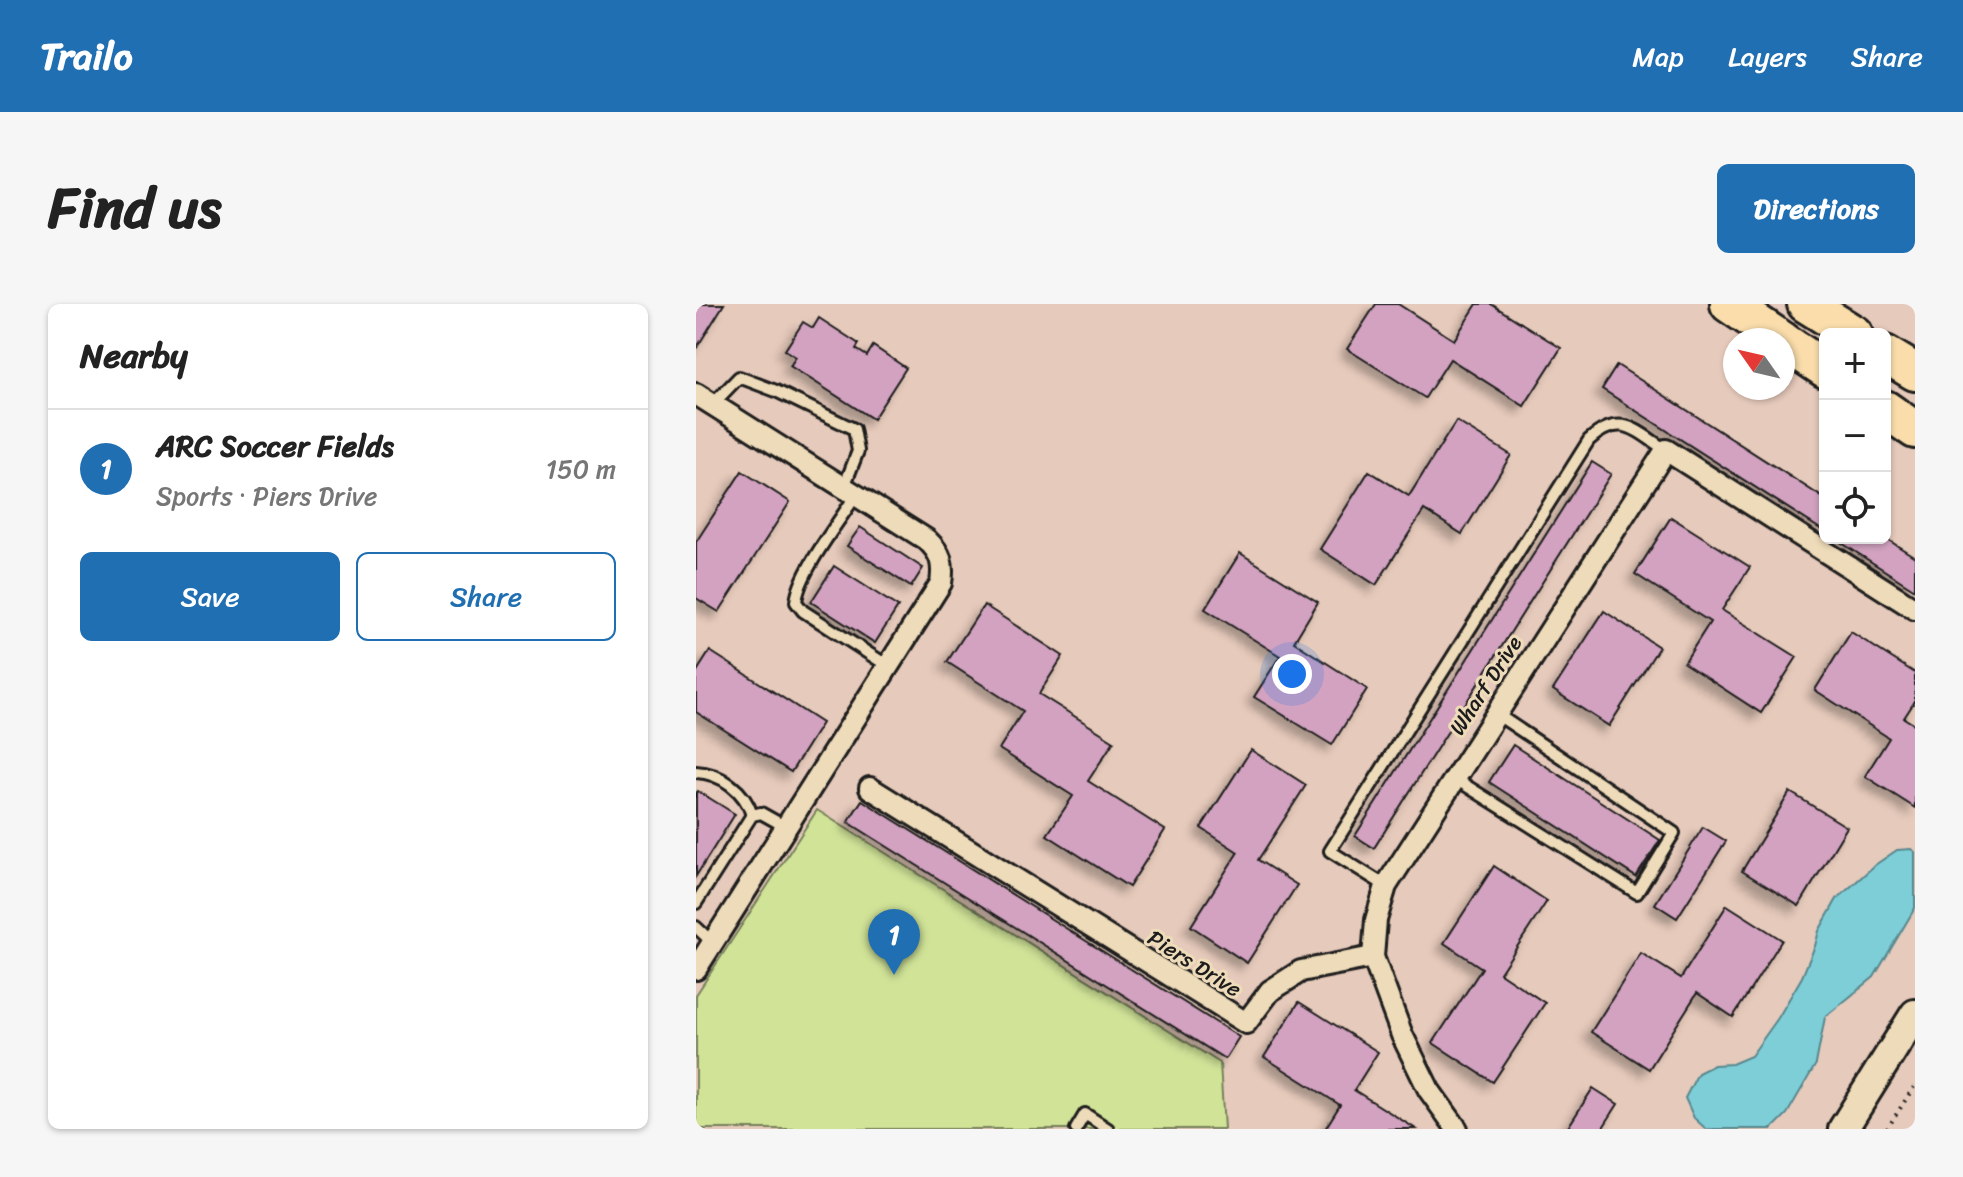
<!DOCTYPE html>
<html lang="en">
<head>
<meta charset="utf-8">
<style>
  :root { --surface:#fff; --page:#f6f6f6; --text:#222; --muted:#767676; --line:#e0e0e0; --accent:#1f6fb2 }
  body { margin:0; font-family:Sriracha,sans-serif; background:var(--page); color:var(--text) }
  .controls { position:absolute; right:24px; top:24px; display:grid; overflow:hidden; border-radius:12px; box-shadow:0 2px 6px #0004 }
  .controls button { width:72px; height:72px; display:grid; place-items:center; padding:0; border:0; border-bottom:2px solid var(--line); background:var(--surface); color:var(--text); font:40px sans-serif }
  .compass { position:absolute; left:1027px; top:24px; width:72px; height:72px; border-radius:50%; background:var(--surface); box-shadow:0 2px 6px #0004; rotate:304deg }
  .you { position:absolute; left:596px; top:370px; width:28px; height:28px; margin:-20px; border:6px solid #fff; border-radius:50%; background:#1a73e8; box-shadow:0 0 0 12px #1a73e833 }
  .badge { display:grid; place-items:center; width:52px; height:52px; border-radius:50%; background:var(--accent); color:#fff; font-size:26px; font-weight:700 }
  .pin { position:absolute; translate:-50% -66px; filter:drop-shadow(0 2px 4px #0008) }
  .pin::after { content:''; position:absolute; top:42px; width:28px; height:24px; background:inherit; clip-path:polygon(0 0,100% 0,50% 100%) }
  .list { margin:0; padding:0; list-style:none }
  h2 { display:flex; justify-content:space-between; align-items:center; height:104px; margin:0; padding:0 32px; font-size:34px }
  h2 small { font-size:26px; font-weight:400; color:var(--muted) }
  .list li { display:grid; grid-template-columns:52px 1fr auto; gap:24px; align-items:center; box-sizing:border-box; height:120px; padding:0 32px; border-top:2px solid var(--line) }
  .list b { display:block; font-size:30px; white-space:nowrap }
  .list p { margin:0; font-size:26px; white-space:nowrap; color:var(--muted) }
  .list em { font-size:26px; font-style:normal; color:var(--muted) }
  .actions { display:flex; gap:16px; padding:24px 32px }
  .actions a { flex:1; padding:18px 0; border:2px solid var(--accent); border-radius:12px; text-align:center; font-size:28px; color:var(--accent) }
  .actions .main { background:var(--accent); color:#fff }
  .icon { flex:none; width:44px; height:44px; fill:none; stroke:currentColor; stroke-width:2; stroke-linecap:round; stroke-linejoin:round }
  .map { position:relative; flex:none; width:1219px; height:825px; overflow:hidden; border-radius:12px }
  header { display:flex; align-items:center; gap:48px; box-sizing:border-box; height:112px; padding:0 40px; background:var(--accent); color:#fff }
  header strong { font-size:38px }
  nav { display:flex; gap:44px; margin-inline-start:auto; font-size:28px }
  .intro { display:flex; align-items:center; justify-content:space-between; box-sizing:border-box; height:192px; padding:0 48px }
  h1 { margin:0; font-size:56px }
  .button { padding:20px 36px; border-radius:12px; background:var(--accent); color:#fff; font-size:28px; font-weight:700 }
  main { display:flex; gap:48px; padding:0 48px }
  aside { flex:1; background:var(--surface); border-radius:12px; box-shadow:0 2px 6px #0004 }
  .map>svg:first-child { display:block }
  .green { fill:#d0e397; stroke:#76805a; stroke-width:2 }
  .water { fill:#7eced8; stroke:#57878d; stroke-width:2 }
  .building { fill:#d2a2c0; stroke:#1c1c1c; stroke-width:2; filter:url(#shadow) }
  .lines { fill:none; stroke-linecap:round; stroke-linejoin:round }
  .lane-casing { stroke:#1c1c1c; stroke-width:16 }
  .street-casing { stroke:#1c1c1c; stroke-width:26 }
  .secondary-casing { stroke:#1c1c1c; stroke-width:34 }
  .highway-casing { stroke:#1c1c1c; stroke-width:42 }
  .path { stroke:#1c1c1c; stroke-width:4; stroke-dasharray:2 6; stroke-linecap:butt }
  .lane { stroke:#eedbb9; stroke-width:10 }
  .street { stroke:#eedbb9; stroke-width:20 }
  .secondary { stroke:#eedbb9; stroke-width:28 }
  .highway { stroke:#faddab; stroke-width:36 }
  .labels { text-anchor:middle; stroke-width:6; stroke-linejoin:round; paint-order:stroke }
  .street-label { font-size:22px; fill:#1c1c1c; stroke:#eedbb9 }
</style>
</head>
<body>
<header>
<strong>Trailo</strong>
<nav><a>Map</a><a>Layers</a><a>Share</a></nav>
</header>
<div class="intro"><h1>Find us</h1><a class="button">Directions</a></div>
<main>
<aside>
<h2>Nearby<small></small></h2>
<ul class="list">
<li><span class="badge">1</span><div><b>ARC Soccer Fields</b><p>Sports · Piers Drive</p></div><em>150 m</em></li>
</ul>
<div class="actions"><a class="main">Save</a><a>Share</a></div>
</aside>
<div class="map">
<svg width="1219" height="825" viewBox="0 0 1219 825">
  <defs>
    <filter id="shadow"><feDropShadow dx="-7" dy="7" stdDeviation="4" flood-color="#0004"/></filter>
  </defs>
  <rect width="100%" height="100%" fill="#e6cabb"/>
  <filter id="ink" filterUnits="userSpaceOnUse"><feTurbulence type="fractalNoise" baseFrequency=".0125" numOctaves="2"/><feDisplacementMap in="SourceGraphic" scale="16" xChannelSelector="R" yChannelSelector="G"/><feConvolveMatrix kernelMatrix="1 2 1 2 8 2 1 2 1" color-interpolation-filters="sRGB"/></filter>
  <g filter="url(#ink)">
    <polygon class="green" points="121,506 524,759 528,825 0,825 0,691"/>
    <polygon class="water" points="1215,545 1219,548 1219,604 1178,673 1129,713 1120,760 1091,810 1076,825 1010,825 998,814 989,794 1002,769 1018,761 1036,760 1055,752 1082,714 1106,673 1119,642 1123,627 1141,595 1179,561 1201,546"/>
    <g class="building">
      <polygon points="0,0 28,0 0,45"/>
      <polygon points="680,0 702,0 758,36 781,0 795,0 865,44 828,102 754,55 729,94 651,45"/>
      <polygon points="123,14 163,40 160,45 171,52 177,42 210,64 177,115 94,62 100,53 89,46 107,18 117,24"/>
      <polygon points="921,61 1129,195 1129,228 906,85"/>
      <polygon points="760,117 815,151 766,230 728,206 680,281 624,245 673,167 713,192"/>
      <polygon points="896,158 915,170 678,544 659,532"/>
      <polygon points="46,167 94,198 23,308 0,294 0,238"/>
      <polygon points="975,213 1054,263 1026,306 1101,353 1065,409 988,359 1014,318 939,270"/>
      <polygon points="164,223 227,264 215,283 151,242"/>
      <polygon points="1138,234 1189,234 1219,253 1219,286"/>
      <polygon points="544,249 622,298 598,338 671,385 636,441 558,393 584,352 509,305"/>
      <polygon points="138,262 202,303 179,339 115,298"/>
      <polygon points="288,301 367,352 343,390 418,437 392,477 469,526 433,583 351,531 377,492 303,445 327,407 251,358"/>
      <polygon points="908,307 963,343 913,422 857,386"/>
      <polygon points="1155,328 1219,369 1219,397 1208,414 1219,421 1219,504 1169,472 1193,434 1119,386"/>
      <polygon points="14,347 126,419 95,468 0,408 0,369"/>
      <polygon points="817,441 964,536 940,573 793,478"/>
      <polygon points="555,446 610,481 562,556 601,581 551,659 495,622 542,548 505,524"/>
      <polygon points="2,487 39,510 0,572 0,489"/>
      <polygon points="1094,488 1151,523 1103,602 1046,567"/>
      <polygon points="166,496 543,733 529,755 152,518"/>
      <polygon points="1007,523 1030,537 981,614 959,600"/>
      <polygon points="798,562 851,597 804,669 849,699 797,778 737,739 786,664 748,639"/>
      <polygon points="1031,601 1086,636 1037,713 1001,689 953,765 895,728 945,649 985,674"/>
      <polygon points="603,698 682,748 658,786 720,825 629,825 644,801 568,753"/>
      <polygon points="897,784 922,800 906,825 871,825"/>
    </g>
    <g class="lines">
      <defs>
        <g id="lane">
          <polyline points="17,100 43,73 80,87 158,125 162,147 148,183"/>
          <path d="M160 191C143 218 103 268 100 298L107 307 192 362"/>
          <path d="M0 468C25 469 49 487 56 511"/>
          <polyline points="758,474 941,589 978,529 799,409"/>
          <path d="M690 582 634 547 893 136C925 107 940 127 970 146"/>
          <polyline points="0,599 56,511 65,509 90,523"/>
          <polyline points="0,623 17,639"/>
          <polyline points="380,825 389,810 412,825"/>
        </g>
        <g id="street">
          <path d="M0 90 231 236C245 249 248 260 245 279L0 665"/>
          <polyline points="174,484 550,719 574,687 605,667 677,653"/>
          <polyline points="761,825 733,786 706,731 677,653 680,616 690,582 970,146 1219,305"/>
        </g>
        <polyline id="secondary" points="1147,825 1219,710"/>
        <g id="highway">
          <polyline points="1033,0 1086,36"/>
          <polyline points="1110,0 1158,30"/>
          <polyline points="1087,37 1129,65"/>
          <polyline points="1189,50 1219,68"/>
          <polyline points="1189,105 1219,126"/>
        </g>
      </defs>
      <use href="#lane" class="lane-casing"/>
      <use href="#street" class="street-casing"/>
      <use href="#secondary" class="secondary-casing"/>
      <use href="#highway" class="highway-casing"/>
      <polyline class="path" points="1191,825 1219,781"/>
      <use href="#lane" class="lane"/>
      <use href="#street" class="street"/>
      <use href="#secondary" class="secondary"/>
      <use href="#highway" class="highway"/>
    </g>
  </g>
  <g class="labels">
    <g class="street-label">
      <text transform="translate(789 381) rotate(-57)" y="8">Wharf Drive</text>
      <text transform="translate(499 659) rotate(32)" y="8">Piers Drive</text>
    </g>
  </g>
</svg>
<div class="controls">
<button>+</button>
<button>−</button>
<button><svg class="icon" aria-label="locate" viewBox="0 0 24 24"><circle cx="12" cy="12" r="6"/><path d="M12 2v4M12 18v4M2 12h4M18 12h4"/></svg></button>
</div>
<svg class="compass" viewBox="-18 -18 36 36"><path d="M0-13l5 13h-10z" fill="#e53935"/><path d="M0 13l5-13h-10z" fill="#767676"/></svg>
<div class="you"></div>
<div class="pin badge" style="left:198px;top:671px">1</div>
</div>
</main>
</body>
</html>
